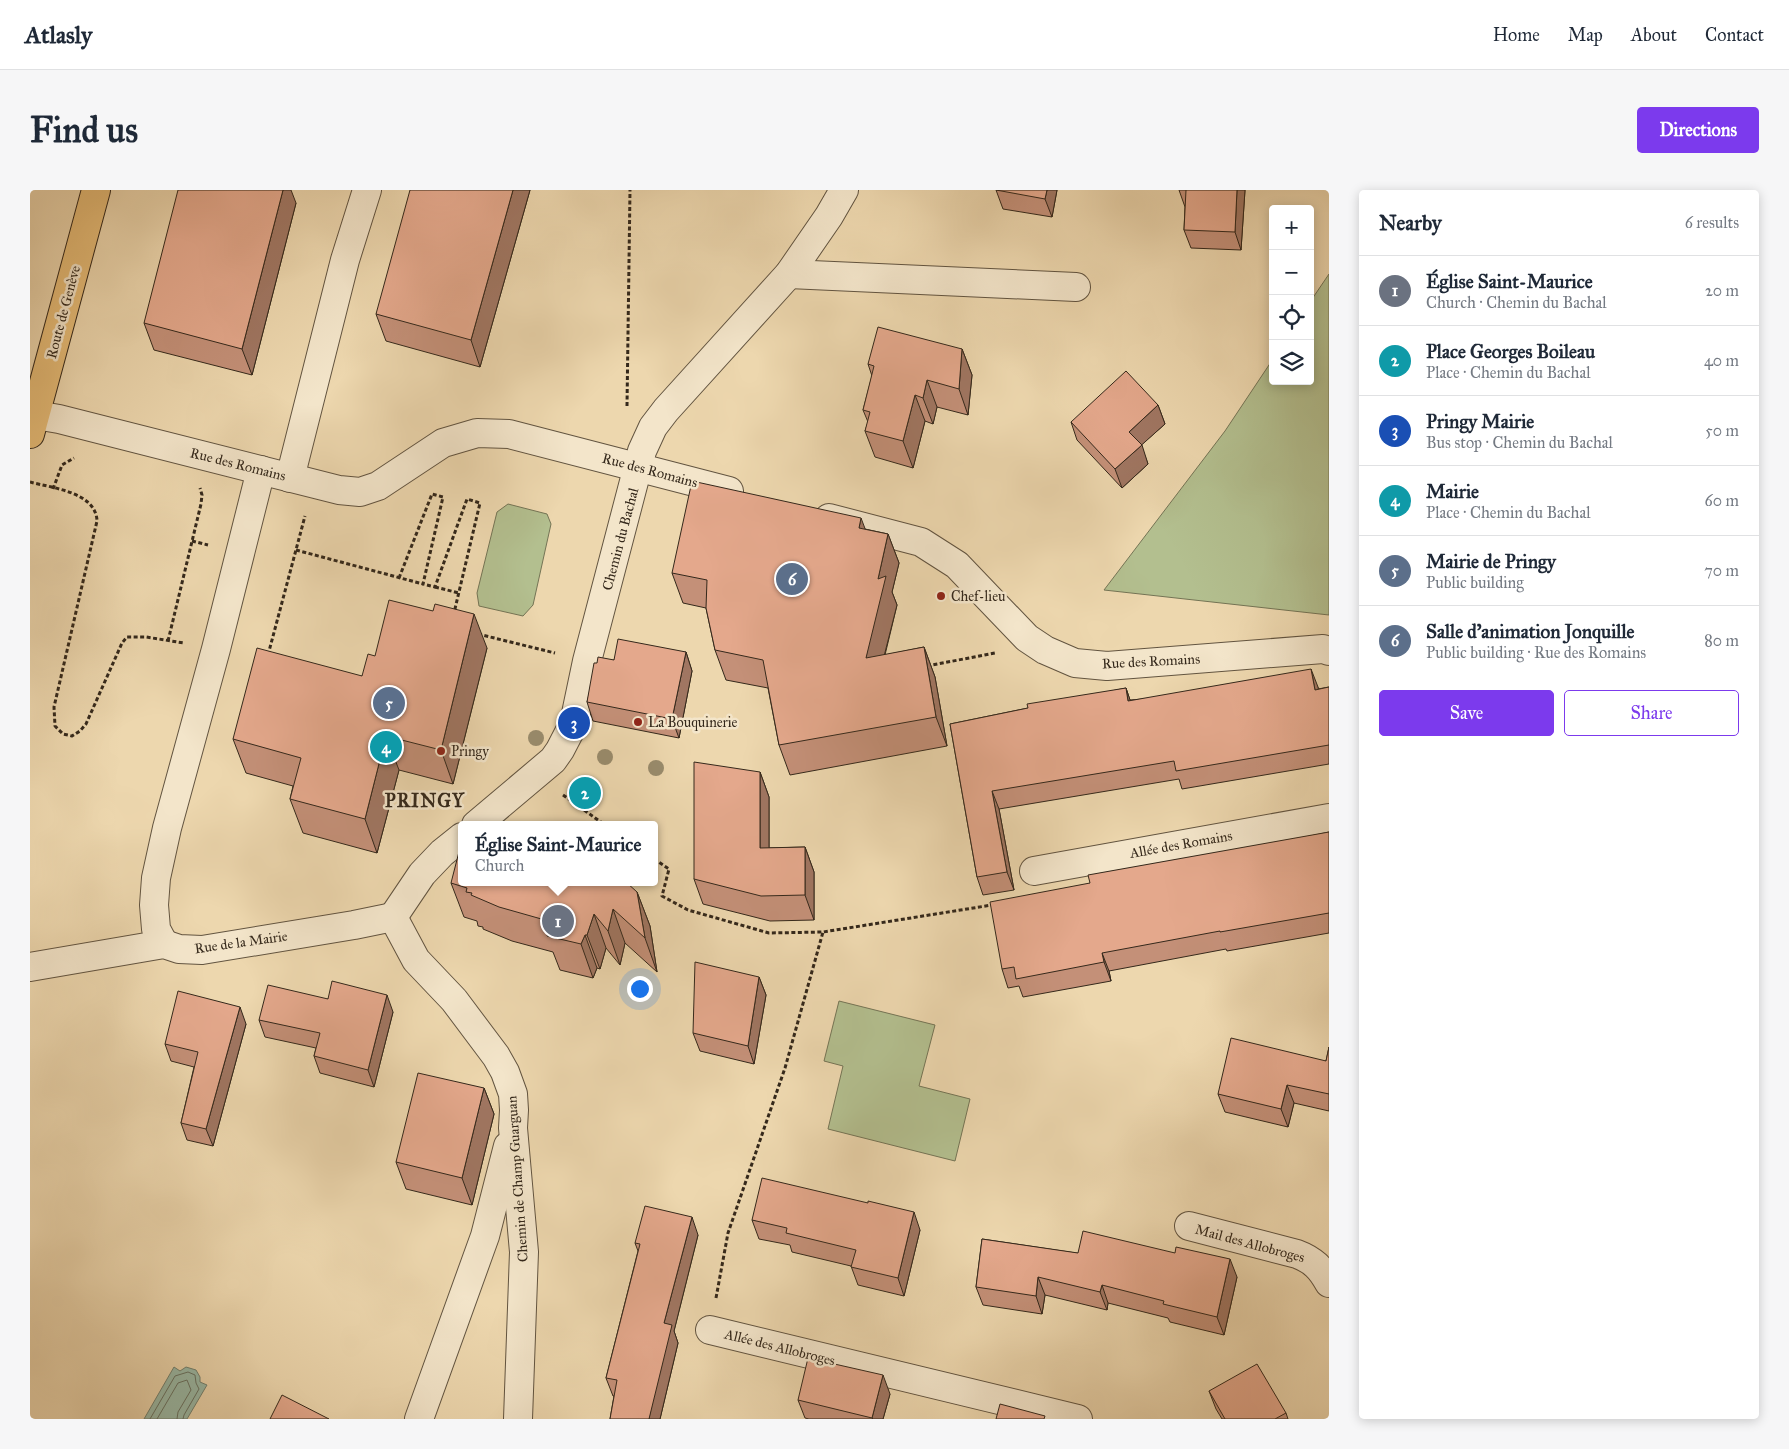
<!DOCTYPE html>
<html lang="en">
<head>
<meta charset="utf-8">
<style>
  :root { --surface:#fff; --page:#f6f6f7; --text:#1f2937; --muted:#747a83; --line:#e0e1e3; --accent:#7c3aed }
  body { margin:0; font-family:"IM FELL Great Primer",serif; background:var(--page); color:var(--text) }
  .controls { position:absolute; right:15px; top:15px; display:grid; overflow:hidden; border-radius:5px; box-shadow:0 2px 12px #0003 }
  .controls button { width:45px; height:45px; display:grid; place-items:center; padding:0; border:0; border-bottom:1px solid var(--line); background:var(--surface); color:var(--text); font:25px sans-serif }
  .you { position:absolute; left:609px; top:798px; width:18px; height:18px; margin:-12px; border:4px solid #fff; border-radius:50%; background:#1a73e8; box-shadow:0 0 0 8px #1a73e833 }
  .badge { display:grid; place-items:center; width:32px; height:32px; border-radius:50%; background:var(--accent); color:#fff; font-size:16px; font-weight:700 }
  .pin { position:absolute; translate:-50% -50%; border:2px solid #fff; box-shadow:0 1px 5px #0006 }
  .popup { position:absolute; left:428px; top:631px; width:200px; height:65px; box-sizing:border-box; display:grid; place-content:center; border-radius:5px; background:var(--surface); filter:drop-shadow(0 1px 4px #0005); font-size:16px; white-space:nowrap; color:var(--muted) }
  .popup b { font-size:19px; color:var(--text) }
  .popup::after { content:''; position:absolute; left:50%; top:100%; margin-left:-10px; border:10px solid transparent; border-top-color:var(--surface) }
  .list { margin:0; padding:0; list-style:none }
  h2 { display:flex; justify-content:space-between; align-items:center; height:65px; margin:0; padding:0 20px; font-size:21px }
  h2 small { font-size:16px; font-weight:400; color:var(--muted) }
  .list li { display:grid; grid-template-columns:32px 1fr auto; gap:15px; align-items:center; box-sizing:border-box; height:70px; padding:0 20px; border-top:1px solid var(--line) }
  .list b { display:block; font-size:19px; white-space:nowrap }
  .list p { margin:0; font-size:16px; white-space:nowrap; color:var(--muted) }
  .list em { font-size:16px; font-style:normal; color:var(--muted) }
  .actions { display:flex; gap:10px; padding:15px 20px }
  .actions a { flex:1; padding:11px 0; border:1px solid var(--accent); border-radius:5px; text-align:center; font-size:18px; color:var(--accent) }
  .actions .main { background:var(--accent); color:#fff }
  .icon { flex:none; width:28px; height:28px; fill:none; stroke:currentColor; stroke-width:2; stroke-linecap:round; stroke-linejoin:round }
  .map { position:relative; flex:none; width:1299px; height:1229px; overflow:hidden; border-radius:5px }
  header { display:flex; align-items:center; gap:30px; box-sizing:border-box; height:70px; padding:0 25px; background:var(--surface); border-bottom:1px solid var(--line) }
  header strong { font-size:24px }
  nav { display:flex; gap:28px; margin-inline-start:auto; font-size:18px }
  .intro { display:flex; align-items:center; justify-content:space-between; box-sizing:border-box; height:120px; padding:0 30px }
  h1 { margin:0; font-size:35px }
  .button { padding:12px 22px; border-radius:5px; background:var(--accent); color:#fff; font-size:18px; font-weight:700 }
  main { display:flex; gap:30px; padding:0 30px }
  aside { flex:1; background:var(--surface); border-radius:5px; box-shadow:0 2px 12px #0003 }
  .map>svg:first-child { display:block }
  .green { fill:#b3bf8f; stroke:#747455 }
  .water { fill:#99baa8; stroke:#718070 }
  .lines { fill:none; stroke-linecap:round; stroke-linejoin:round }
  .shore { stroke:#667162; stroke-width:1 }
  .minor-casing { stroke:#625440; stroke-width:30 }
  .major-casing { stroke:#34281b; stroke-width:30 }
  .path { stroke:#34281b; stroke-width:3; stroke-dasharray:4 2.5; stroke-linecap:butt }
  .minor { stroke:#f3e5ca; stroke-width:28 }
  .major { stroke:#e6bc77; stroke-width:28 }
  .tree { fill:#998c6d }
  .wall { fill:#c49078; stroke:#34281b }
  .shaded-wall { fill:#a07662; stroke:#34281b }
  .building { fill:#e4a88c; stroke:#34281b }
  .poi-dot { fill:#8f2418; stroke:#f3e5ca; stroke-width:2 }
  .labels { text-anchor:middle; stroke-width:5; stroke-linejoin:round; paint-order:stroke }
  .street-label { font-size:14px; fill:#34281b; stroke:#f3e5ca }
  .poi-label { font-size:14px; fill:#34281b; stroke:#f3e5ca; text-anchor:start }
  .district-label { font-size:19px; font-weight:bold; letter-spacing:1px; fill:#34281b; stroke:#f3e5ca }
</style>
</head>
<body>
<header>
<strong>Atlasly</strong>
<nav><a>Home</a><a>Map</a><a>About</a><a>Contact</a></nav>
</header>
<div class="intro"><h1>Find us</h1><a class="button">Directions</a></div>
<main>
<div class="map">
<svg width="1299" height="1229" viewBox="0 0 1299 1229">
  <rect width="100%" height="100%" fill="#edd7ae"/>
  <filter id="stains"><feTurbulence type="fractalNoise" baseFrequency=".004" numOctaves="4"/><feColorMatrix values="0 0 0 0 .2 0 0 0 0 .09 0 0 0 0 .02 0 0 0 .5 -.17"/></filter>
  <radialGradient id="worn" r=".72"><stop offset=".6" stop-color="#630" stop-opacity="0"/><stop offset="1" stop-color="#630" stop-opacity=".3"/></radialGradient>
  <g class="green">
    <polygon points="1299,84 1299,425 1074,400 1195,241 1243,169 1243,191 1280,191 1280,112"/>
    <polygon points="478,314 517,324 521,334 503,415 493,426 449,416 447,403 467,322"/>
    <polygon points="809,811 905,835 889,896 940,909 925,971 798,939 813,876 794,871"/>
  </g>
  <polygon class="water" points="144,1177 150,1181 156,1177 166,1180 170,1187 170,1192 177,1195 157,1229 114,1229"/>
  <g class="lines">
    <g class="shore">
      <polyline points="120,1229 145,1186 158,1182 165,1185 166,1193 169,1199 154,1225 153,1229"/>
      <polyline points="127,1229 148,1193 157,1190 161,1200 148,1222 147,1229"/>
    </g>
    <defs>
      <g id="minor">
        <polyline points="759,84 1046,97"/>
        <polyline points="0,224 29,229 309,300 330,302 348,296 413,253 447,243 479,244 699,301"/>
        <polyline points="260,288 315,70 337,0"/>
        <polyline points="799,328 891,352 927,375 997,448 1015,460 1045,473 1077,476 1293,459 1299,461"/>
        <polyline points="446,635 523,570 530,560 544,533 557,471 612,261 623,237 636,220 759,84 799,26 814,0"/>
        <polyline points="1004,681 1299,628"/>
        <polyline points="363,727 386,770 424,810 466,866 475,882 483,904 484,920 483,938 494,1062 488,1229"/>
        <polyline points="363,727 392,684 412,663 432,647"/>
        <polyline points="134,754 126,739 124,715 126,688 137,638 186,459 231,280"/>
        <polyline points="0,777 134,754 149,759 172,760 324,735 363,727"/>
        <path d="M1159 1036 1267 1064C1283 1070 1291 1078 1299 1093"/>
        <polyline points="680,1140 1048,1229"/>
        <polyline points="389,1229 455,1046 478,956"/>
      </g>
      <polyline id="major" points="0,244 66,0"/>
    </defs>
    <use href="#minor" class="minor-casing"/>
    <use href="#major" class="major-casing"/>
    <g class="path">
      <polyline points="597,216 600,0"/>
      <path d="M0 292C22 298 66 302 67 331L24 517 25 536 33 544 42 546 50 541 56 534 92 453 97 447H116L154 453"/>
      <polyline points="23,299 32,275 44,268"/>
      <polyline points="162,351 178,355"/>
      <polyline points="266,360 393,394"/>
      <polyline points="369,388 402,304 413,307 393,394 405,397 437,309 450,313 424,423"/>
      <polyline points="405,397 429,403"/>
      <polyline points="448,444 525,463"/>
      <polyline points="138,451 171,314 172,305 170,298"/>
      <polyline points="238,465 275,326"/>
      <polyline points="897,476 965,463"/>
      <polyline points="533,605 575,635"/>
      <polyline points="624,669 639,679 632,706 658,720 739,743 793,742 962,715"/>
      <polyline points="686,1108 698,1043 755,878 793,742"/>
    </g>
    <use href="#minor" class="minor"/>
    <use href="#major" class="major"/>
  </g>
  <g class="tree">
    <circle cx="506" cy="548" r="8"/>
    <circle cx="575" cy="567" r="8"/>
    <circle cx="626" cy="578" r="8"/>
  </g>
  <g class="wall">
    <polygon points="500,0 450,177 356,151 346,124"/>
    <polygon points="966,0 1027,0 1022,27 973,19"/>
    <polygon points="1149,0 1215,0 1211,60 1161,58 1154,40 1155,17"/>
    <polygon points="266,13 222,185 124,160 114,133"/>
    <polygon points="932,159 942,185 938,225 907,217 903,234 895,231 883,278 845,267 835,241 838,232 833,220 842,186 838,174"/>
    <polygon points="1128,215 1135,234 1111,255 1118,274 1092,298 1047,250 1041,232"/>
    <polygon points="835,339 858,344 869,373 862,402 867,415 855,465 894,457 905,487 917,556 760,585 749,555 738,498 696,490 685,460 676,418 653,413 642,383"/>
    <polygon points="457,458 423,594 369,580 347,663 273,643 260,609 263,596 216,583 203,549 332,486"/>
    <polygon points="656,462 662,481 649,548 563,531 557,512 567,473 584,470"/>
    <polygon points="1288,497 1288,499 1299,497 1299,574 1152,599 1149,589 969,619 984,700 953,705 947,687 920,534 1096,498 1100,510"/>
    <polygon points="730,582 739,607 739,658 775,657 784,682 784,730 740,731 673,714 664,689"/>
    <polygon points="1299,642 1299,743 1197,761 1196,759 1079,781 1081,791 993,807 989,796 978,798 972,779 1060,693"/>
    <polygon points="421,693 607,702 620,736 627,782 595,753 590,775 576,758 570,779 567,778 563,788 530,780 523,762 482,751 453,739 453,737 448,736 447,731 434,727"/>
    <polygon points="729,787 736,805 724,874 670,861 663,843"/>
    <polygon points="298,809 363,822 344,897 290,883 284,866 286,858 235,847 229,830"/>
    <polygon points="216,834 183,956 157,950 151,933 164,877 141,871 135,854"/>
    <polygon points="1299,857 1299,921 1264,913 1258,937 1195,922 1188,904 1296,871"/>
    <polygon points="454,898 464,924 442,1015 376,999 366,972"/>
    <polygon points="722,1030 890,1040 874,1106 828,1095 821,1076 762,1062 760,1055 729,1049"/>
    <polygon points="668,1045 644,1141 648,1153 630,1229 580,1229 584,1206 583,1206 576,1188 608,1061 605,1053"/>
    <polygon points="952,1049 1207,1087 1194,1145 1140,1132 1138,1128 1078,1113 1077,1120 1015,1105 1012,1124 953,1115 946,1097"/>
    <polygon points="1179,1201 1256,1223 1258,1229 1192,1229 1186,1219"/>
    <polygon points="860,1204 853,1229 779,1229 775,1228 768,1210"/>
  </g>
  <g class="shaded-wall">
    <polygon points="253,0 261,0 266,13 222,185 212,159"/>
    <polygon points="483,0 500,0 450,177 441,150"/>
    <polygon points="1017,0 1027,0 1022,27 1015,9"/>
    <polygon points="1207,0 1215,0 1211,60 1205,42"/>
    <polygon points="932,159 942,185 938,225 929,199"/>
    <polygon points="897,190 907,217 903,234 893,208"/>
    <polygon points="885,205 895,231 883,278 873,251"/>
    <polygon points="1128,215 1135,234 1106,260 1099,242"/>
    <polygon points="1112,255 1118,274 1092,298 1085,279"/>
    <polygon points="831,328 842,357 829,338"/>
    <polygon points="858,344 869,373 862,402 867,415 846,498 836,468 848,389"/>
    <polygon points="444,424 457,458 423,594 411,560"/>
    <polygon points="894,457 905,487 917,556 906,527"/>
    <polygon points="656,462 662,481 649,548 642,529"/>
    <polygon points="1281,479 1288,497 1291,518 1285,500"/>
    <polygon points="1096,498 1102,516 1098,511"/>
    <polygon points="356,546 369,580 347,663 335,629"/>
    <polygon points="730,582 739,607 739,683 730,658"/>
    <polygon points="962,601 969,619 984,700 977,682"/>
    <polygon points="775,657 784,682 784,730 775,705"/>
    <polygon points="607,702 620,736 627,782 615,748"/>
    <polygon points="583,719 595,753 590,775 578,741"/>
    <polygon points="564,724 576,758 570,779 557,745"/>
    <polygon points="555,745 567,778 563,788 551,754"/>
    <polygon points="1072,763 1079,781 1081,791 1074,772"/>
    <polygon points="729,787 736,805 724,874 718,856"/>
    <polygon points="357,805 363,822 344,897 338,880"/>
    <polygon points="210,817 216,834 183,956 176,939"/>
    <polygon points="1257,895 1264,913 1258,937 1251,919"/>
    <polygon points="454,898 464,924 442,1015 432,988"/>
    <polygon points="884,1022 890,1040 874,1106 868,1088"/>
    <polygon points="662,1027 668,1045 644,1141 648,1153 630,1229 619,1229 634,1133"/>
    <polygon points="1200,1069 1207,1087 1194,1145 1187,1127"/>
    <polygon points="1008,1087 1015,1105 1012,1124 1006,1106"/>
    <polygon points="1072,1095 1078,1113 1077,1120 1070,1102"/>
    <polygon points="853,1185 860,1204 853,1229 843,1229 842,1228"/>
  </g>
  <g class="building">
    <polygon points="148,0 253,0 212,159 114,133"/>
    <polygon points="380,0 483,0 441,150 346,124"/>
    <polygon points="966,0 1017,0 1015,9"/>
    <polygon points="1156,0 1207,0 1205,42 1154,40"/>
    <polygon points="848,137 932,159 929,199 897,190 893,208 885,205 873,251 835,241 840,222 833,220 844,176 838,174"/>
    <polygon points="1096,181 1128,215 1099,242 1112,255 1085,279 1041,232"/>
    <polygon points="662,291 831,328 829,338 858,344 848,389 856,386 836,468 894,457 906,527 749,555 733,470 685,460 676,418 677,390 642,383"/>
    <polygon points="359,410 403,421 405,414 444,424 411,560 356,546 335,629 260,609 271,568 203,549 227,458 332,486 338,464 345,466"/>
    <polygon points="588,449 656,462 642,529 557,512 564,473 567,473 568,467 584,470"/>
    <polygon points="1281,479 1285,500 1299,497 1299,555 1146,581 1144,571 962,601 977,682 947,687 920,534 998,518 997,514 1096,498 1098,511"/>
    <polygon points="664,572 730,582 730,658 775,657 775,705 731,706 664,689"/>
    <polygon points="1299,642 1299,723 1190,742 1190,741 1072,763 1074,772 986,789 984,777 972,779 960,712 1060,693 1058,685"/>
    <polygon points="432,650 432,692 596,692 607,702 615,748 583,719 578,741 564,724 557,745 555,745 551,754 517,746 522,732 469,717 441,705 442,703 436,702 437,698 421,693"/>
    <polygon points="665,772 729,787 718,856 663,843"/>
    <polygon points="302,791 357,805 338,880 284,866 290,843 229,830 238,795 298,809"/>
    <polygon points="148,801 210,817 176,939 151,933 168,862 135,854"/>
    <polygon points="1201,848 1296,871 1299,857 1299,904 1257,895 1251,919 1188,904"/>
    <polygon points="388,883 454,898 432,988 366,972"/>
    <polygon points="732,988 838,1013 838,1011 884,1022 868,1088 821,1077 826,1060 756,1043 757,1038 722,1030"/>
    <polygon points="615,1016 662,1027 634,1133 642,1135 619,1229 580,1229 587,1190 576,1188 610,1054 605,1053"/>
    <polygon points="1053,1041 1145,1063 1146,1057 1200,1069 1187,1127 1133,1114 1134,1111 1072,1095 1070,1102 1008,1087 1006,1106 946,1097 952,1049 1048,1063"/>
    <polygon points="778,1168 853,1185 842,1228 768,1210"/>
    <polygon points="1227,1174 1256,1223 1245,1229 1195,1229 1179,1201"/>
    <polygon points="252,1205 299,1229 240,1229"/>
    <polygon points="970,1214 1015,1226 1014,1229 966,1229"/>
  </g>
  <g class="poi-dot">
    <circle cx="911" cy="406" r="5"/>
    <circle cx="608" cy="532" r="5"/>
    <circle cx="411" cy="561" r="5"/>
  </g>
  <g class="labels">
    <g class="street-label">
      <text transform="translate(33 122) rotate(-75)" y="5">Route de Genève</text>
      <text transform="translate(208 274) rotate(14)" y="5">Rue des Romains</text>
      <text transform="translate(620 280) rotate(15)" y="5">Rue des Romains</text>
      <text transform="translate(590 349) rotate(-75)" y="5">Chemin du Bachal</text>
      <text transform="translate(1121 471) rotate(-3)" y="5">Rue des Romains</text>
      <text transform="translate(1151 654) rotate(-10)" y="5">Allée des Romains</text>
      <text transform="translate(211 752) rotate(-8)" y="5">Rue de la Mairie</text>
      <text transform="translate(487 989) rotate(-94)" y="5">Chemin de Champ Guarguan</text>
      <text transform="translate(1220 1053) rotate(15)" y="5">Mail des Allobroges</text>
      <text transform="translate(750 1157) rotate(14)" y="5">Allée des Allobroges</text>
    </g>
    <g class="poi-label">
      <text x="921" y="411">Chef-lieu</text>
      <text x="618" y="537">La Bouquinerie</text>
      <text x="421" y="566">Pringy</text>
    </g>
    <g class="district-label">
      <text x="395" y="617">PRINGY</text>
    </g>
  </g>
  <rect width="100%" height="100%" filter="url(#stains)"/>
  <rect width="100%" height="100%" fill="url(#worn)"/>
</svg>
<div class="controls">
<button>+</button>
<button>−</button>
<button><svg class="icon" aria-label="locate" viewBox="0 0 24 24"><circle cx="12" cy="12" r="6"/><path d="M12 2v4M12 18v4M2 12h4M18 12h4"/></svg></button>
<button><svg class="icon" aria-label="layers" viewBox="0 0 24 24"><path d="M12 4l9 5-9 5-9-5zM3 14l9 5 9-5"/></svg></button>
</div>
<div class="you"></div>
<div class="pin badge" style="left:528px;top:731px;background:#6b7280">1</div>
<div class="popup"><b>Église Saint-Maurice</b>Church</div>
<div class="pin badge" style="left:555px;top:603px;background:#0f9aa8">2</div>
<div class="pin badge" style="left:544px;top:533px;background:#1a4fb4">3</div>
<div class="pin badge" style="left:356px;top:557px;background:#0f9aa8">4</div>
<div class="pin badge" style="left:359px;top:513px;background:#5c6f8a">5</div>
<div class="pin badge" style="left:762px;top:389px;background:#5c6f8a">6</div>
</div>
<aside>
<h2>Nearby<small>6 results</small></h2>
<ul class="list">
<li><span class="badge" style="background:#6b7280">1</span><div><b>Église Saint-Maurice</b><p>Church · Chemin du Bachal</p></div><em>20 m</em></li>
<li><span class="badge" style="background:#0f9aa8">2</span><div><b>Place Georges Boileau</b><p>Place · Chemin du Bachal</p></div><em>40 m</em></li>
<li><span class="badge" style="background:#1a4fb4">3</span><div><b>Pringy Mairie</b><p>Bus stop · Chemin du Bachal</p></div><em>50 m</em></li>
<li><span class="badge" style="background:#0f9aa8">4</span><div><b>Mairie</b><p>Place · Chemin du Bachal</p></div><em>60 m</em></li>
<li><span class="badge" style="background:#5c6f8a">5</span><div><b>Mairie de Pringy</b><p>Public building</p></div><em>70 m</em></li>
<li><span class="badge" style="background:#5c6f8a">6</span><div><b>Salle d'animation Jonquille</b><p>Public building · Rue des Romains</p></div><em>80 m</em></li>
</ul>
<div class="actions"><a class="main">Save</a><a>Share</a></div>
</aside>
</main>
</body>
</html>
